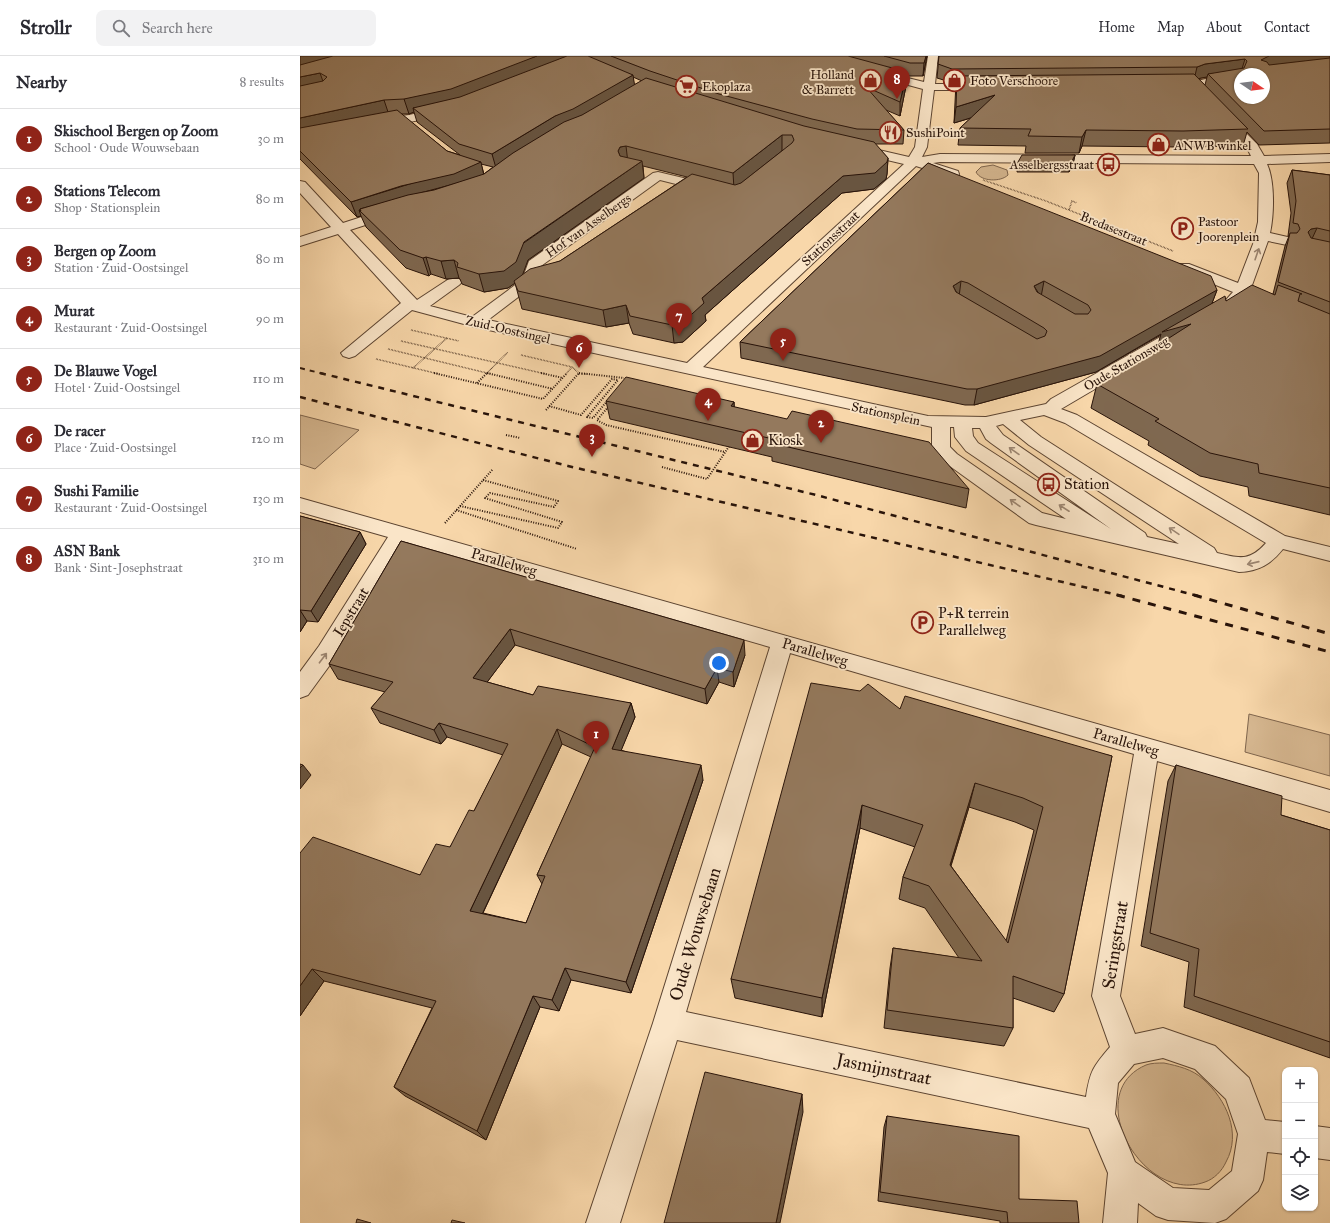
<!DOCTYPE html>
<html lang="en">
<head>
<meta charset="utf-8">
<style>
  :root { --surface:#fff; --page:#f2f2f3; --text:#2b2b33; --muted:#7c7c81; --line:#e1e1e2; --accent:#8f2418 }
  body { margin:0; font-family:"IM FELL Great Primer",serif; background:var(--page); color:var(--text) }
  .controls { position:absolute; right:12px; bottom:12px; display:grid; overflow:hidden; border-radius:8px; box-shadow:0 1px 3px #0004 }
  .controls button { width:36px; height:36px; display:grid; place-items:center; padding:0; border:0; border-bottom:1px solid var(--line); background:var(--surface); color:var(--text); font:20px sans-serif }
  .compass { position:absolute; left:934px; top:12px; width:36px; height:36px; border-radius:50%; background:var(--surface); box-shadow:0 1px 3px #0004; rotate:103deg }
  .you { position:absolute; left:419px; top:607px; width:14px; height:14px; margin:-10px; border:3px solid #fff; border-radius:50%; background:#1a73e8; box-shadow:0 0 0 6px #1a73e833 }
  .badge { display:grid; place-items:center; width:26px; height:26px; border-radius:50%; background:var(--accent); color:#fff; font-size:13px; font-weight:700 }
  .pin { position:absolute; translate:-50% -33px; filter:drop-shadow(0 1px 2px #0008) }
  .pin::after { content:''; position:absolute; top:21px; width:14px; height:12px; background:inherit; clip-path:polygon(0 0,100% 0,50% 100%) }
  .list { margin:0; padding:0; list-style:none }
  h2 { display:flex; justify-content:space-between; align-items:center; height:52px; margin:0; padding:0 16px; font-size:17px }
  h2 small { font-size:13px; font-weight:400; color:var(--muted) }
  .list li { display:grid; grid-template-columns:26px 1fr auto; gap:12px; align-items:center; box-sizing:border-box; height:60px; padding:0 16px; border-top:1px solid var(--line) }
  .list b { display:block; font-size:15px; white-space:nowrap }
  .list p { margin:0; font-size:13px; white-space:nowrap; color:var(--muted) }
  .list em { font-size:13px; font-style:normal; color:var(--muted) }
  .icon { flex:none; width:22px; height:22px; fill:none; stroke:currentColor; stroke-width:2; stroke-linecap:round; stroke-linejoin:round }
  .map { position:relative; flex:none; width:1030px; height:1167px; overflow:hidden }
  header { display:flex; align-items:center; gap:24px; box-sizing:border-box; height:56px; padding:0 20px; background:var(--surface); border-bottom:1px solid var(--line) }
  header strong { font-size:19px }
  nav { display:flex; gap:22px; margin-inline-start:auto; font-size:14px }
  .search { width:280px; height:36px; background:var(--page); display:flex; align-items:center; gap:10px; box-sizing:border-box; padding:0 14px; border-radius:8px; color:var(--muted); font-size:15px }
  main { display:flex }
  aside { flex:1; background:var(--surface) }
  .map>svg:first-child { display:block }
  .green { fill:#d5b68f; stroke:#7e644c }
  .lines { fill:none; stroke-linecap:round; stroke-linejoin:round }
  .minor-casing { stroke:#5c4431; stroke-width:2 }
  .path-far1 { stroke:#281309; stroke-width:1.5; stroke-dasharray:0.5 1; stroke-linecap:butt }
  .path { stroke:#281309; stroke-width:2; stroke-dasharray:1 1.5; stroke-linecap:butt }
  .minor { fill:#fae5c8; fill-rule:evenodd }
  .rail-far2 { stroke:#281309; stroke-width:2; stroke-dasharray:5 5; stroke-linecap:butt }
  .rail-far1 { stroke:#281309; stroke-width:2.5; stroke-dasharray:6 6; stroke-linecap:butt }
  .rail { stroke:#281309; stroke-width:3; stroke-dasharray:8 8; stroke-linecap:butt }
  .wall { fill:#7f6850; stroke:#281309; fill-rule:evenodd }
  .shaded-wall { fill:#685541; stroke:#281309 }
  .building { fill:#94795d; stroke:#281309; fill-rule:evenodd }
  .oneway { stroke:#9c8672 }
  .labels { text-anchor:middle; stroke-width:3.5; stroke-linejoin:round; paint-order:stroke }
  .far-poi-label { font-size:13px; fill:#281309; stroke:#fae5c8; text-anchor:start }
  .far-street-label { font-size:13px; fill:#281309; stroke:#fae5c8 }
  .poi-label { font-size:15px; fill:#281309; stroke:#fae5c8; text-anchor:start }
  .street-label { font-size:15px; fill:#281309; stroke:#fae5c8 }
  .near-street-label { font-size:18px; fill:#281309; stroke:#fae5c8 }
</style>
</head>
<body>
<header>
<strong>Strollr</strong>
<div class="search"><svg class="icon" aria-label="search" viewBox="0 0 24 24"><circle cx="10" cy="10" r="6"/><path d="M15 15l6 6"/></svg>Search here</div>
<nav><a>Home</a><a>Map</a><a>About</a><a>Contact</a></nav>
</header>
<main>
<aside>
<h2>Nearby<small>8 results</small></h2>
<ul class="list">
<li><span class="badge">1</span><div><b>Skischool Bergen op Zoom</b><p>School · Oude Wouwsebaan</p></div><em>30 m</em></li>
<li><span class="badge">2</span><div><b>Stations Telecom</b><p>Shop · Stationsplein</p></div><em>80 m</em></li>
<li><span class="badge">3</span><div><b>Bergen op Zoom</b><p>Station · Zuid-Oostsingel</p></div><em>80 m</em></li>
<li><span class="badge">4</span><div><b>Murat</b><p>Restaurant · Zuid-Oostsingel</p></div><em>90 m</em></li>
<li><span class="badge">5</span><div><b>De Blauwe Vogel</b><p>Hotel · Zuid-Oostsingel</p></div><em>110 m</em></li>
<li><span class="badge">6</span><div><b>De racer</b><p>Place · Zuid-Oostsingel</p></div><em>120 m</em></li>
<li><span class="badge">7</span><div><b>Sushi Familie</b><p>Restaurant · Zuid-Oostsingel</p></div><em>130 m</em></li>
<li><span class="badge">8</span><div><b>ASN Bank</b><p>Bank · Sint-Josephstraat</p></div><em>310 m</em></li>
</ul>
</aside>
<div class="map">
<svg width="1030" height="1167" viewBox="0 0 1030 1167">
  <rect width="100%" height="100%" fill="#f8d7aa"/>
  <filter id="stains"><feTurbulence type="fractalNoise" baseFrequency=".005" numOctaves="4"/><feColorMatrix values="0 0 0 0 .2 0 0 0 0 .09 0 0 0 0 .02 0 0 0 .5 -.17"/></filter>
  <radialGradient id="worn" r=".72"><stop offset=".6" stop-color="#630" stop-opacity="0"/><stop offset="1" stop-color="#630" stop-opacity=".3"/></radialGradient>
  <g class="green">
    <path d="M693 109 707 114 708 119C701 126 681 126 676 116L681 111Z"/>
    <polygon points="0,359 59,374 15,413 0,408"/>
    <polygon points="949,658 1030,679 1030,720 945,696"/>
    <path d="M864 1007C878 1010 892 1013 903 1023 926 1043 942 1077 926 1106 922 1115 914 1123 905 1126 843 1149 780 1037 846 1009 851 1007 858 1007 864 1007Z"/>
  </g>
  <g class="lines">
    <defs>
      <g id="minor">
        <path d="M628 0H638L635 28H685L691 31 685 34H634L627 91 622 101 640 98 951 100 947 92 918 62 924 58 928 59 957 88 964 100 1030 98V106L967 108C975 125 974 159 970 177L992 182 994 185 992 188 987 189 968 185 951 232 976 242 979 245 976 248H966L945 240 938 248H928L925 245 933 236 879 214 877 211 879 208H889L938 227 953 188 958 166 959 117 954 108 640 106 633 107 658 115 659 118 658 121 653 122 616 110 403 311 628 360 686 361 746 348 751 343 878 271 884 269 890 271 892 274 890 277 761 353 777 359 985 480 1030 491V505L983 493C971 508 959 515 939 516L736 469 729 467 640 403 632 391V371L175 271 112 254 55 300 49 302 43 300 41 297 101 247 38 178 0 190V181L31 171 0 137V125L5 126 43 167 86 153H96L98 156 96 159 50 174 117 244 149 223H159L162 226 159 229 130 250 172 261 222 224 229 205 353 117 358 116 396 125 398 128 396 131 376 142 371 141 369 138 380 129 360 124 241 210 239 219H248L250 222 248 225 234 229 188 264 387 307 604 108 553 96 551 93 553 90 557 89 609 101 615 91 623 33 575 20 573 18 579 15 624 26ZM744 359 765 367 966 487C949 506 940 502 917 497L914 492 741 381 720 364ZM703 368 729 389 879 488 847 481 845 477 703 379 696 370ZM650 371H654L655 381 666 395 766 463 742 457 657 398 650 391ZM672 372H680L686 383 691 387 811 473 678 387 673 380Z"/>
        <path d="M940 18V24C927 26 875 38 867 28 873 21 884 26 892 25 903 25 934 15 940 18Z"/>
        <path d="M144 51 150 55 148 57C136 60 78 76 72 67L78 63 109 59Z"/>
        <path d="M0 442 1030 734V756L857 705 820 940 835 978 863 972 915 990 949 1022 965 1064 985 1066V1098L967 1096 963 1124 958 1135 926 1163 915 1167 868 1164 856 1160 838 1147 837 1167H803L808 1117 789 1072 377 984 320 1167H286L353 967 470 591 106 486 98 495 35 602 8 639 0 642V616L19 590 88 481 0 456ZM490 597 834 698 792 940 810 991C793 1011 790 1015 786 1041L386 956ZM863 1002 895 1013 926 1043 938 1078 932 1115 909 1134 873 1132 835 1106 815 1058 818 1027 834 1008Z"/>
        <polygon points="1015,1070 1030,1072 1030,1104 1015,1102"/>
      </g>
    </defs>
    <use href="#minor" class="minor-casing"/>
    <g class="path-far1">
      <polyline points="683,124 746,145 873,195"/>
      <polyline points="769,154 772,145 777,147"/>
      <polyline points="111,274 159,285"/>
      <polyline points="101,285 246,318"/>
      <polyline points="88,293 191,318"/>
      <polyline points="221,299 272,311 279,317"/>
      <polyline points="76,303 139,318"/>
      <polyline points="113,312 147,282"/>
      <polyline points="186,318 208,296"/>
      <polyline points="266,318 272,311"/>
      <polyline points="278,318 288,318"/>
    </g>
    <g class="path">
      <polyline points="134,317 243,343 267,317"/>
      <polyline points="187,317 253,333"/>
      <polyline points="241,317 263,322"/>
      <polyline points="279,317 324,322"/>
      <polyline points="177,327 187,317"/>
      <polyline points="310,349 297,364 306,369 425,396"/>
      <polyline points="249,350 281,359 312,323 318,324 287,361 293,362 308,344"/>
      <polyline points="246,354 279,317"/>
      <polyline points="206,379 220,382"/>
      <polyline points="362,411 407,423 430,389"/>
      <polyline points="160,450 258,472 262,466 185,442 190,437 254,451 258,445 183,424"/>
      <polyline points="156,454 277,493"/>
      <polyline points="145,467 193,413"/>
    </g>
    <use href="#minor" class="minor"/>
    <polyline class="rail-far2" points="0,312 24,318"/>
    <g class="rail-far1">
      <polyline points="20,317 516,439 898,540"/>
      <polyline points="0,341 268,410 822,540"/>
    </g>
    <g class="rail">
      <polyline points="817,539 1030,596"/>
      <polyline points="894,539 1030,578"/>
    </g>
  </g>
  <g class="wall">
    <path d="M0 0H627L623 20H607L606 30 600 60 586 54 604 74 603 88H575L588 102 587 118 586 123 574 133 542 137 405 259 406 265 383 286 374 287 333 278 329 267 306 271 222 253 215 227 208 232 184 236 162 228 160 223 159 222 146 223 131 218 129 220 106 212 66 171 61 160 57 161 0 103ZM333 21 342 25 334 29ZM114 56 117 66 160 99 147 95 101 58H109ZM181 108 193 111 184 118ZM343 110 387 121 260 205 222 219 228 204 344 122Z"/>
    <path d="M639 0H1030V87L959 89 947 76 943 90 878 91 782 90 779 97H725L726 90 658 89 660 72 671 62 654 67 656 26H650L637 22ZM907 21 905 29 898 23 901 22Z"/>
    <polygon points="775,99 773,108 769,116 717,116 718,106"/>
    <polygon points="628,107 917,234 912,247 973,238 985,190 989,180 988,180 991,157 987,127 992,114 1030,119 1030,459 949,440 948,431 900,420 848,389 849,385 791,352 797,328 858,290 861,279 796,316 674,349 665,349 441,302 440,286"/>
    <polygon points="306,345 434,346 434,351 669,433 666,452 472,405 472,401 310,363"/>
    <polygon points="0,460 60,476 66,488 18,566 7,565 0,576"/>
    <path d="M101 485 445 599 434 631 419 626 407 648 215 589 187 626 233 639 331 647 335 661 321 694 403 724 331 937 271 924 259 955 240 951 186 1084 105 1040 94 1031 132 952 24 925 0 960V797L120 819 150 791 174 755 203 699 147 681 141 688 80 667 71 652 85 636 38 623 29 608ZM262 688 291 701 237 819 242 828 226 867 183 857Z"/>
    <path d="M600 653 812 700 764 938 754 956 713 942V972L704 990 584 972 590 912 593 892 659 902 625 852 599 843 603 821 615 791 560 772 522 961 435 942 431 923ZM669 751 715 766 734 774 706 885 651 810Z"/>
    <polygon points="876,709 981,759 1030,774 1030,1002 884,951 889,906 841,890 868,725"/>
    <polygon points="587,1060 719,1143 779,1167 700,1167 700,1165 578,1145 584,1071"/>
  </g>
  <g class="shaded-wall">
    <polygon points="0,0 53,0 0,14"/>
    <polygon points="237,0 268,0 155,47 113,52 114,56 109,58 104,43"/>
    <polygon points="626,0 627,0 623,20 624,7"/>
    <polygon points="968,0 1030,0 1030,7 957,18 961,4"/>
    <polygon points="945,3 941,16 908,18 907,21 901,22 894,24 897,11 905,8"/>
    <polygon points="607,16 606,30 600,60 600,46"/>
    <polygon points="20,17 25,31 0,36 0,21"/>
    <polygon points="333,19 335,32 196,112 192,98 255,60"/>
    <polygon points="695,39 693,55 654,67 656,51"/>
    <polygon points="84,44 89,59 0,78 0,62"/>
    <polygon points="786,74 782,90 779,97 782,81"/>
    <polygon points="482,79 482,95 434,133 433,117"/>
    <polygon points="326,90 328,107 323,108 318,95 320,91"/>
    <polygon points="775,99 773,108 769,116 771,107"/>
    <polygon points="588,102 587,118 586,123 574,133 542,137 405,259 406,265 383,286 374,287 372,269 402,242 543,120"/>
    <polygon points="342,105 344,122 228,204 221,223 208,232 184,236 179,218"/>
    <polygon points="181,106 184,120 60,153 60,155 59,154 61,160 57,161 51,146"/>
    <polygon points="1017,172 1011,185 1008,176 1011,173"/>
    <polygon points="126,201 131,218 129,220 123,202"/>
    <polygon points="154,204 159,222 146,223 141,205"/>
    <polygon points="661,225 659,241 653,230"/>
    <polygon points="744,225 741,241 734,230"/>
    <polygon points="917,234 911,250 855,299 861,278 796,316 674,349 677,333"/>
    <polygon points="326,249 329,267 306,271 303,254"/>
    <polygon points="434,346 435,364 431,350"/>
    <polygon points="60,476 66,488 18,566 11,555"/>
    <polygon points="0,554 7,565 0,576"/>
    <polygon points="210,573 215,589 179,637 173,622"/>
    <polygon points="444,584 445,599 434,631 433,616"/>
    <polygon points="417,612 419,626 407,648 405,633"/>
    <polygon points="331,647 335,661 316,707 312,693"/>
    <polygon points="139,667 147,681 141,688 134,674"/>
    <polygon points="257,673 262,688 178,867 170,855"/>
    <polygon points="3,709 11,719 0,733 0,712"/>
    <polygon points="401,709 403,724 331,937 326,926"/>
    <polygon points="675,727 669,751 644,831 650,809"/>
    <polygon points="562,749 560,772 522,961 522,942"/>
    <polygon points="265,912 271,924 259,955 252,944"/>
    <polygon points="12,913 24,925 0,960 0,930"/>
    <polygon points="233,940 240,951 186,1084 177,1075"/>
    <polygon points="502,1038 503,1056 480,1167 476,1167"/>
  </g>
  <g class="building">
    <polygon points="33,0 237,0 151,33 104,43 84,44 0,62 0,30 23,25 27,21 20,17 0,21 0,9"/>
    <polygon points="267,0 288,0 333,19 273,53 255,60 192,98 159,88 113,52 160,41"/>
    <polygon points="311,0 548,0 607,16 600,46 566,31 604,74 557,73 512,63 419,38 350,15"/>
    <polygon points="584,0 626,0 624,7 610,7"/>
    <path d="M639 0H969L961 4 967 6 969 9 1030 2V73L964 75 908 18 944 12 947 5 945 3 905 8 897 11 652 13 638 8ZM940 18H964V42H940Z"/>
    <polygon points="894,18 948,73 883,75 786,74 782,81 728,80 731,73 660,72 695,39 656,51 657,20"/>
    <polygon points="346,22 504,70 574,86 588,102 587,106 575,117 543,120 402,242 404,247 381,268 372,269 330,260 326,249 303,254 218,235 214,225 230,213 260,205 392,118 435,129 441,127 492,87 494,84 492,79 482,79 433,117 326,90 320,91 318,95 320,100 342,105 224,186 216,206 204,215 179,218 157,211 158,207 154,204 141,205 126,201 123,202 100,194 59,154 61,155 60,153 108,139 134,134 184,118 213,97 264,66 282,59"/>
    <polygon points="97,54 147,95 181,106 154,118 101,130 51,146 0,95 0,72"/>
    <polygon points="722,99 775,99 771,107 718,106"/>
    <path d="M628 107 911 220 917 234 800 300 677 333H667L440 286ZM661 225 668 227 744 272 747 275 745 280 737 283 656 236 653 230ZM744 225 788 249 791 254 788 258H775L737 236 734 230Z"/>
    <polygon points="992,114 1030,119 1030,175 1017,172 1011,173 1008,176 1011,182 1030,186 1030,246 978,226 990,177 997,177 1000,173 998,168 993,167 996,145"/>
    <polygon points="952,229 975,239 978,229 1002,238 1000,238 998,245 1030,258 1030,432 959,417 958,408 910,397 855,365 859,363 797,328 891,268 862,276 925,240 926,245"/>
    <polygon points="326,321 434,346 431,350 487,363 492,355 629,386 669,433 471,387 473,383 306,345"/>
    <polygon points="0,460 60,476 11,555 0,554"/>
    <path d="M101 485 444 584 433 616 417 612 405 633 210 573 173 622 233 639 238 630 331 647 312 693 401 709 326 926 265 912 252 944 233 940 177 1075 94 1031 136 945 12 913 0 930V797L13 781 120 819 136 788 150 791 169 754 174 755 208 688 139 667 134 674 71 652 93 626 29 608ZM257 673 295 691 237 819 245 820 226 867 170 855Z"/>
    <path d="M511 627 560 635 568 628 600 653 605 640 812 700 764 938 713 920V972L587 954 593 892 682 905 629 830 603 821 623 769 562 749 522 942 431 923ZM675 727 723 742 743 751 708 887 650 809Z"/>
    <polygon points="0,708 3,709 0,712"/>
    <polygon points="876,709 982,740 981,759 1030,774 1030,986 894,940 899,893 850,877"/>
    <polygon points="405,1016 502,1038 476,1167 364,1167"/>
    <polygon points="587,1060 719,1080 719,1143 777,1145 779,1167 708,1167 707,1156 580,1136"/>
    <polygon points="57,1163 71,1167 56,1167"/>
    <polygon points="152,1164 165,1167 151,1167"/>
  </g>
  <defs><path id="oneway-shaft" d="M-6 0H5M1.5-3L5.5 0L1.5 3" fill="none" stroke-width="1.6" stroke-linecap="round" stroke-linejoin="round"/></defs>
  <g class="oneway">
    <use href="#oneway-shaft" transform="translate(957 198) rotate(-71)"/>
    <use href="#oneway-shaft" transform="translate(714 395) rotate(-145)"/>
    <use href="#oneway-shaft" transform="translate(715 447) rotate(-145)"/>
    <use href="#oneway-shaft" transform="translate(764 452) rotate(-147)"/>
    <use href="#oneway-shaft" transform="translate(874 475) rotate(-146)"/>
    <use href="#oneway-shaft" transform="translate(953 507) rotate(167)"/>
    <use href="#oneway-shaft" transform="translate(23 602) rotate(-53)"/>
  </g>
  <defs>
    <symbol id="shop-ring" viewBox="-11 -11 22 22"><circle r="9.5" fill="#fae5c8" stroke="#8f2418" stroke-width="1.5"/><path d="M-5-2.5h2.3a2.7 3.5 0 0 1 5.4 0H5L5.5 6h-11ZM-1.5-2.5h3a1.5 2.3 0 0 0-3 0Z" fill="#8f2418"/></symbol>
    <symbol id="supermarket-ring" viewBox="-11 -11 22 22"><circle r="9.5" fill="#fae5c8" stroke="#8f2418" stroke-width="1.5"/><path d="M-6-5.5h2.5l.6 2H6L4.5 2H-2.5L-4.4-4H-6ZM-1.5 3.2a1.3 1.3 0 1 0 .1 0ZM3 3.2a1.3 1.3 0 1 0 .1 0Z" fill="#8f2418"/></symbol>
    <symbol id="restaurant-ring" viewBox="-11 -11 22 22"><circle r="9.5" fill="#fae5c8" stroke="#8f2418" stroke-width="1.5"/><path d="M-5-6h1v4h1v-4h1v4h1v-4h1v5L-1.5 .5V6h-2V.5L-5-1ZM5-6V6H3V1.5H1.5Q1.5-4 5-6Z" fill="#8f2418"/></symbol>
    <symbol id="bus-ring" viewBox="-11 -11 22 22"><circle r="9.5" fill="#fae5c8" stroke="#8f2418" stroke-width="1.5"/><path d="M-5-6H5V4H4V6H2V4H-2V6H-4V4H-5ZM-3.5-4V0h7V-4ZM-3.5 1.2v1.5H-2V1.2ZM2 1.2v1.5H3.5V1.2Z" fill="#8f2418"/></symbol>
    <symbol id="parking-ring" viewBox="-11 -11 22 22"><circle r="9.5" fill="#fae5c8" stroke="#8f2418" stroke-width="1.5"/><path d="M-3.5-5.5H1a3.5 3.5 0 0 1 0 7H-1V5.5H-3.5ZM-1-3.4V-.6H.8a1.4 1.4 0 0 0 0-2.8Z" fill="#8f2418"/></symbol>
  </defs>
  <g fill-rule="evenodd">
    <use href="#shop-ring" x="642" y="12" width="25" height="25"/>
    <use href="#shop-ring" x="558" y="12" width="25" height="25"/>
    <use href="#supermarket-ring" x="374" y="18" width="25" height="25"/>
    <use href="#restaurant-ring" x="578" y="64" width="25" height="25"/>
    <use href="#shop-ring" x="846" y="76" width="25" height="25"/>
    <use href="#bus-ring" x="796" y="96" width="25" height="25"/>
    <use href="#parking-ring" x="870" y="160" width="25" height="25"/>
    <use href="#shop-ring" x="440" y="372" width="25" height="25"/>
    <use href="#bus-ring" x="736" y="416" width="25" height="25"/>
    <use href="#parking-ring" x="610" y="554" width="25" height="25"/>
  </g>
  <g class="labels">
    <g class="far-poi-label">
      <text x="554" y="23" text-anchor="end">Holland<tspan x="554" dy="15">&amp; Barrett</tspan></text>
      <text x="670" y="29">Foto Verschoore</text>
      <text x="402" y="35">Ekoplaza</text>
      <text x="606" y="81">SushiPoint</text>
      <text x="874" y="94">ANWB winkel</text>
      <text x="794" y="113" text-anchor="end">Asselbergsstraat</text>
      <text x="898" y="170">Pastoor<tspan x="898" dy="15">Joorenplein</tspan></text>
    </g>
    <g class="far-street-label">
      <text transform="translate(288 169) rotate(-35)" y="5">Hof van Asselbergs</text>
      <text transform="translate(814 172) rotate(22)" y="5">Bredasestraat</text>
      <text transform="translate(530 182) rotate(-43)" y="5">Stationsstraat</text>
      <text transform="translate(208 273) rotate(13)" y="5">Zuid-Oostsingel</text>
      <text transform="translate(826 307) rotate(-30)" y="5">Oude Stationsweg</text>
      <text transform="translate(586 357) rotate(12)" y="5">Stationsplein</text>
    </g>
    <g class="poi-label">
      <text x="468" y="389">Kiosk</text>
      <text x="764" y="433">Station</text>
      <text x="638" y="562">P+R terrein<tspan x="638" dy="17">Parallelweg</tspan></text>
    </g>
    <g class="street-label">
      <text transform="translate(204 506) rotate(16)" y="5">Parallelweg</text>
      <text transform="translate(51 556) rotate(-59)" y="5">Iepstraat</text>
      <text transform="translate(515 596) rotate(16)" y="5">Parallelweg</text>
      <text transform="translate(826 686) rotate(16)" y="5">Parallelweg</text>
    </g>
    <g class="near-street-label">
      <text transform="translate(395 878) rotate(-73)" y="6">Oude Wouwsebaan</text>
      <text transform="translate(815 889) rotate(-81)" y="6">Seringstraat</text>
      <text transform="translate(584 1013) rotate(12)" y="6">Jasmijnstraat</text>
    </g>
  </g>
  <rect width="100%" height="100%" filter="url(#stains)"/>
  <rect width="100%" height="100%" fill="url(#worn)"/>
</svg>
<div class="controls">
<button>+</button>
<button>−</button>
<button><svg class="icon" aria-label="locate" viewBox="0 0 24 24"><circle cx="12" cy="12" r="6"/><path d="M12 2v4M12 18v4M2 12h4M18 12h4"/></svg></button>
<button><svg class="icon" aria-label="layers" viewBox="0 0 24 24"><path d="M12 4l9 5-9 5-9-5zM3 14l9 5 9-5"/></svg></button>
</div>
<svg class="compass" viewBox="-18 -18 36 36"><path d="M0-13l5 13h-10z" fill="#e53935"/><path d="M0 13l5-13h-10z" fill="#7c7c81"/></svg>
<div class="you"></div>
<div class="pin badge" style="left:296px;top:698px">1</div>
<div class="pin badge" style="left:521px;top:387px">2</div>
<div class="pin badge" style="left:292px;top:401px">3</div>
<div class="pin badge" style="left:408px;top:365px">4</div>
<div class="pin badge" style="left:483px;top:305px">5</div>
<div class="pin badge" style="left:279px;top:312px">6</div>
<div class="pin badge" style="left:379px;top:280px">7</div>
<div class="pin badge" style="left:597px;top:43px">8</div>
</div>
</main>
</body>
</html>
